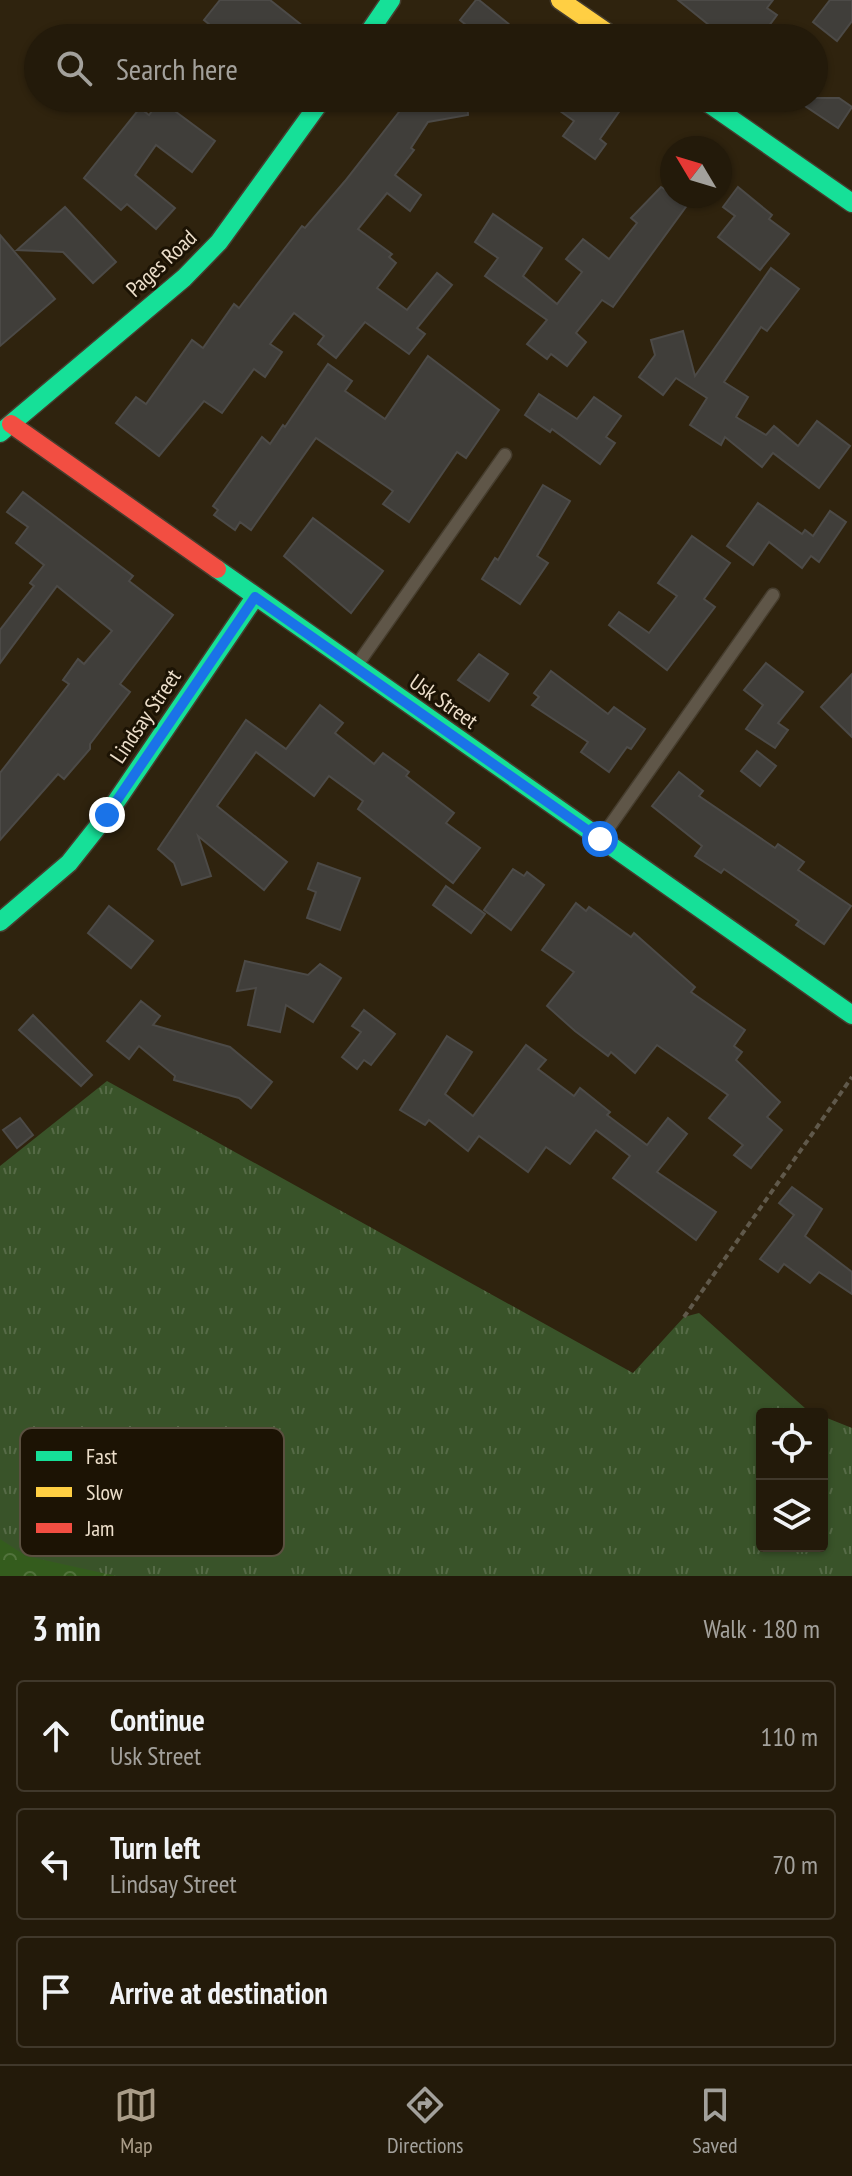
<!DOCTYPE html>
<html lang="en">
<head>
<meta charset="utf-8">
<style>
  :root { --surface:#231a0a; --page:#2b2313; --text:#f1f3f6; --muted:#a3a19c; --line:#40382b; --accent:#aa9d89 }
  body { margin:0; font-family:"PT Sans Narrow",sans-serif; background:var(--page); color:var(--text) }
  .controls { position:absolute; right:24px; bottom:24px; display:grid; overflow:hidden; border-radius:8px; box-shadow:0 2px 6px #0004 }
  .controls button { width:72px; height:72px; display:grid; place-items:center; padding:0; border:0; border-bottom:2px solid var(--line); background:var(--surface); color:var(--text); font:40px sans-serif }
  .compass { position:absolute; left:660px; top:136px; width:72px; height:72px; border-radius:50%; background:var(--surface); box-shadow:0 2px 6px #0004; rotate:308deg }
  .stop { position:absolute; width:24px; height:24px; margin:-18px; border:6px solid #1a73e8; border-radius:50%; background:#fff }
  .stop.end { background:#1a73e8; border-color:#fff; box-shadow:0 2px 8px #0008 }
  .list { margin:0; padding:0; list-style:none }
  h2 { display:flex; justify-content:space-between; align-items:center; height:104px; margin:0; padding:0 32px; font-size:34px }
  h2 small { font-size:26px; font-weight:400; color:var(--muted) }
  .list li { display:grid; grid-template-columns:52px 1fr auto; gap:24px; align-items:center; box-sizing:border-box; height:112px; margin:0 16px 16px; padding:0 16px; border:2px solid var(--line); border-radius:8px }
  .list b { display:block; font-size:30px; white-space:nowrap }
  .list p { margin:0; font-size:26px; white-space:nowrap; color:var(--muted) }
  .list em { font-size:26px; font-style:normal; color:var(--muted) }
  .icon { flex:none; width:44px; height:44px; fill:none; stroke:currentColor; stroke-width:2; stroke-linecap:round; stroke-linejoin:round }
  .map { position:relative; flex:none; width:852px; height:1576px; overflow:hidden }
  .search { position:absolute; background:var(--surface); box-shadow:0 2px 6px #0004; left:24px; right:24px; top:24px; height:88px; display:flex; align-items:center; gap:20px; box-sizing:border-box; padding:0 28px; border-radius:44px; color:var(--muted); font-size:30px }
  .sheet { height:488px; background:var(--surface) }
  nav { display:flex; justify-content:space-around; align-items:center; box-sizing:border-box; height:112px; border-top:2px solid var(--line); background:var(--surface); font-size:22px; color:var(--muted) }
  nav a { display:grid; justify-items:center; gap:4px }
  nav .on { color:var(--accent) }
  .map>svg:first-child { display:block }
  .grass { fill:url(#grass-tufts) }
  .forest { fill:url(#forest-crowns) }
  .building { fill:#403e3a; stroke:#4c4a47; stroke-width:2 }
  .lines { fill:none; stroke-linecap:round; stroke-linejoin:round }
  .lane-casing { stroke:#463d2e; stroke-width:15 }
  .fast-casing { stroke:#463d2e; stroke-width:21 }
  .slow-casing { stroke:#463d2e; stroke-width:21 }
  .jam-casing { stroke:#463d2e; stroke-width:21 }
  .path { stroke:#60594b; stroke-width:4; stroke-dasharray:6 4; stroke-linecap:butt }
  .lane { stroke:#5f5648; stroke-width:12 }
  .fast { stroke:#16e098; stroke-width:18 }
  .slow { stroke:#ffcf43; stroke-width:18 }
  .jam { stroke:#f24e42; stroke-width:18 }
  .route { stroke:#1a73e8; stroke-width:10 }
  .labels { text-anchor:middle; stroke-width:6; stroke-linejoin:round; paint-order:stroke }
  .street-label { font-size:22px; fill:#eddfcb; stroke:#1c1304 }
  .key { fill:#1c1304; stroke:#5b5040; stroke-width:2 }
  .key-label { font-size:22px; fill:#eddfcb }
</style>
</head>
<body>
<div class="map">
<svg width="852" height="1576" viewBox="0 0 852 1576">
  <defs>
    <pattern id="grass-tufts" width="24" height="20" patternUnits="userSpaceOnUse" patternTransform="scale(2)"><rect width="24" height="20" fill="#395329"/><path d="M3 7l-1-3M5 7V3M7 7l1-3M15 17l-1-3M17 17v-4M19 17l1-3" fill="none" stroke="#566b47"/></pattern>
    <pattern id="forest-crowns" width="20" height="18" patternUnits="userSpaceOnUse" patternTransform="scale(2)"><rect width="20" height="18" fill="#345c1d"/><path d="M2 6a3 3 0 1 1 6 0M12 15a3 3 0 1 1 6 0" fill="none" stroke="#52733c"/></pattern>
  </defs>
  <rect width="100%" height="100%" fill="#2f230e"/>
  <polygon class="grass" points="107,1081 633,1373 684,1317 699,1313 806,1409 817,1414 762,1414 762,1546 822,1546 822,1416 852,1428 852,1576 0,1576 0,1166"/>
  <polygon class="forest" points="0,1539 26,1556 116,1576 0,1576"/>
  <g class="building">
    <polygon points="220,0 270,0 318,38 226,38 204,20"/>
    <polygon points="476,0 479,0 526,38 482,38 460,20"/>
    <polygon points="678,0 773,0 767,8 777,15 760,38 725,38"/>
    <polygon points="830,0 852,0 852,21 837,41 813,22"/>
    <polygon points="410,98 467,98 468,115 428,122 411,148 414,150 395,175 421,195 410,211 387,193 358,229 392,254 389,257 396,263 377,288 407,310 437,273 452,285 417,328 425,334 409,354 365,322 336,358 318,344 324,336 294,313 270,344 282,352 265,377 254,369 222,413 204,401 159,456 116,423 136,397 146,404 192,340 203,348 234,304 239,308 302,226 305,228 345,181"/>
    <polygon points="542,98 606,98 621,109 600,139 606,144 595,159 563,136 574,121"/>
    <polygon points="793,98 839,98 852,107 838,128"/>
    <polygon points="160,100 215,141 192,172 156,145 135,175 175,208 156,229 127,204 121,210 84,178 140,108 149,115"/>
    <polygon points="661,187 688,204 613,307 602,300 576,333 586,342 567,366 551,354 547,359 527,344 547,320 485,276 498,258 475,242 493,214 542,248 523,276 557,304 582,272 566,259 583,239 609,259 637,223 631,218"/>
    <polygon points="738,187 772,215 769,219 789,234 760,270 718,237 735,216 723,207"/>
    <polygon points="65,207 116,262 93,283 63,252 17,250"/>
    <polygon points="0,235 55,299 0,346"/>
    <polygon points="771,268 799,289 767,331 761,327 724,382 748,397 736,417 766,435 774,426 798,446 817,421 850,446 819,488 773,453 762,467 725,437 721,445 690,425 707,398 676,378 663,395 639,377 655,355 651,340 683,331 695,376"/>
    <polygon points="428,356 499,410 466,458 457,452 409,522 383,504 393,491 316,438 251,530 240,522 235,530 214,515 218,510 213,506 262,437 270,444 283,425 285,427 328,364 352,381 345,391 385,419"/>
    <polygon points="539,394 577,419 594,397 621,416 606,437 615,443 600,464 552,429 550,432 525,415"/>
    <polygon points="543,485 570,501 537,556 548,563 520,604 482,579 495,558 498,560"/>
    <polygon points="23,492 133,576 129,581 173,615 120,684 130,692 90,744 90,749 64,779 58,774 0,840 0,773 69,684 63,680 78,659 84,664 112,631 57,586 0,663 0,630 34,586 30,583 44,565 16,543 28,527 7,512"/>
    <polygon points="758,503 802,534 805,530 813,536 830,511 846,522 819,562 811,556 802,568 769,542 753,565 727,546"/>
    <polygon points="313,518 383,571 351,613 284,556"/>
    <polygon points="692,536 730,563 704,599 715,607 667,670 609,625 619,612 649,633 677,596 658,583"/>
    <polygon points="479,654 508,674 489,701 458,680"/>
    <polygon points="766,663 803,692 778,723 788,730 775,748 746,729 763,705 744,690"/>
    <polygon points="551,671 608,714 614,707 645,729 631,749 627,747 609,772 581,752 588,742 532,705 539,697 534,693"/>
    <polygon points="852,674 852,737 821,707"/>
    <polygon points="320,705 343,723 335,733 374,764 383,753 409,772 406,776 454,813 446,823 480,848 453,883 358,809 363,801 329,776 314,796 256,752 217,806 287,862 264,890 198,836 211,876 182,885 174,863 158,849 246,720 286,749"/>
    <polygon points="757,751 776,766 760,786 741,771"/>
    <polygon points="679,772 703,791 699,796 775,848 778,844 804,862 798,870 851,906 824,944 796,925 799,921 724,869 721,873 695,856 702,846 652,806"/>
    <polygon points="318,863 360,878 340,930 307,918 316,892 308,889"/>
    <polygon points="513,869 524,876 527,872 544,885 511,930 484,910"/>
    <polygon points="446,886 485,914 471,933 433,905"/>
    <polygon points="576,903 586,911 589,907 631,937 634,933 695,987 691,992 745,1030 734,1046 742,1052 736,1060 780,1102 767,1117 782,1130 751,1168 734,1155 743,1145 709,1118 728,1095 657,1045 635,1073 611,1052 608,1056 575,1031 547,1006 574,972 542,950"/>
    <polygon points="109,906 153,941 131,968 88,933"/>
    <polygon points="245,961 308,975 320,964 341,978 313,1022 286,1005 280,1032 248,1025 256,988 237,991"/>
    <polygon points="141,1001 160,1016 153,1025 230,1047 272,1082 251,1108 239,1098 174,1080 175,1076 139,1046 129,1059 107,1041"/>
    <polygon points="364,1010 395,1034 371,1065 364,1060 357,1069 342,1057 361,1032 352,1026"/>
    <polygon points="33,1015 92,1075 81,1086 19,1030"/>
    <polygon points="447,1036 472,1052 445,1094 473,1116 526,1045 546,1060 538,1069 574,1096 580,1088 610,1112 607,1115 647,1145 668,1118 687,1134 657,1172 716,1212 696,1240 613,1178 630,1156 596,1130 570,1164 546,1147 528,1172 479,1136 468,1151 429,1120 425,1125 400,1110"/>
    <polygon points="20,1118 33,1135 17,1148 3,1130"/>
    <polygon points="792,1187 822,1209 805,1236 852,1272 852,1294 819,1272 810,1283 784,1264 778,1272 760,1259 794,1215 779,1203"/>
  </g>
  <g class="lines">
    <defs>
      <g id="lane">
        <polyline points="357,665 505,455"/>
        <polyline points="602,837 773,595"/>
      </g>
      <g id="fast">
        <polyline points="365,38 391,0"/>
        <polyline points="701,98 852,203"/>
        <polyline points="0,433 184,278 219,242 323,98"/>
        <polyline points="217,569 852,1015"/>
        <polyline points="0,922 69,863 107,815 255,597"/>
      </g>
      <polyline id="slow" points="560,0 615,38"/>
      <polyline id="jam" points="11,424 217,569"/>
    </defs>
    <use href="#lane" class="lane-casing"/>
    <use href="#fast" class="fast-casing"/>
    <use href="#slow" class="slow-casing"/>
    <use href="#jam" class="jam-casing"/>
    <polyline class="path" points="684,1317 852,1077"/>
    <use href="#lane" class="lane"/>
    <use href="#fast" class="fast"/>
    <use href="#slow" class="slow"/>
    <use href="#jam" class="jam"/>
  </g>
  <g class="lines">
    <polyline class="route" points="107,815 255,597 600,839"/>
  </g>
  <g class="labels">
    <g class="street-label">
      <text transform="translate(161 263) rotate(-43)" y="8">Pages Road</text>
      <text transform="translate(444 701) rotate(35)" y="8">Usk Street</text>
      <text transform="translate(145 716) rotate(-56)" y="8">Lindsay Street</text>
    </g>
  </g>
  <rect x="20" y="1428" width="264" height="128" rx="12" class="key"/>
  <rect x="36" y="1451" width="36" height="10" fill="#16e098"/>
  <rect x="36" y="1487" width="36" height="10" fill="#ffcf43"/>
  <rect x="36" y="1523" width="36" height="10" fill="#f24e42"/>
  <g class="key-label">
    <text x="86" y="1464">Fast</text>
    <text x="86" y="1500">Slow</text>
    <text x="86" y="1536">Jam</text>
  </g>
</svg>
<div class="controls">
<button><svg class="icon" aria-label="locate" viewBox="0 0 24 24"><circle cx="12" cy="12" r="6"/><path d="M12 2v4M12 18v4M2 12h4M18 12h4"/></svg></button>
<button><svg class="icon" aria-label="layers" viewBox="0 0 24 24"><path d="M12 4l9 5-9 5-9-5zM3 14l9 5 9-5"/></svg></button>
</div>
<svg class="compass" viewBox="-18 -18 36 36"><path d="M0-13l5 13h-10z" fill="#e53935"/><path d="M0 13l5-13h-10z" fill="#a3a19c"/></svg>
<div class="stop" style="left:600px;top:839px"></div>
<div class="stop end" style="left:107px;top:815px"></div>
<div class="search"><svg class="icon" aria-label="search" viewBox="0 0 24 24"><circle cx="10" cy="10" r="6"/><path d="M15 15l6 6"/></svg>Search here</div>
</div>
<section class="sheet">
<h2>3 min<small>Walk · 180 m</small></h2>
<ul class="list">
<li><svg class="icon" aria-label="ahead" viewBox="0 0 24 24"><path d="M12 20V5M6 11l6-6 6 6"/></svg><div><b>Continue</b><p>Usk Street</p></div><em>110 m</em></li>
<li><svg class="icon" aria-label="left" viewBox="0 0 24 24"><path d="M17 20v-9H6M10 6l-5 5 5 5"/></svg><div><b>Turn left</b><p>Lindsay Street</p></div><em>70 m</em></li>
<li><svg class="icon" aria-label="arrive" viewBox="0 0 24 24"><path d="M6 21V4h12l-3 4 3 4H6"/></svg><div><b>Arrive at destination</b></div></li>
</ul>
</section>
<nav>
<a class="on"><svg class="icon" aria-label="map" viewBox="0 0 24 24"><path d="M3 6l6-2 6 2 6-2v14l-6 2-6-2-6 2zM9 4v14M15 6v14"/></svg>Map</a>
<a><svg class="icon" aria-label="directions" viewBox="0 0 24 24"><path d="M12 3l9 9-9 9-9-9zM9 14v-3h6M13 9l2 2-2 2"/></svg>Directions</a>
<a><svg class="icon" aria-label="saved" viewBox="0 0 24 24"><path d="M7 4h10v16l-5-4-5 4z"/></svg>Saved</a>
</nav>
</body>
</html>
